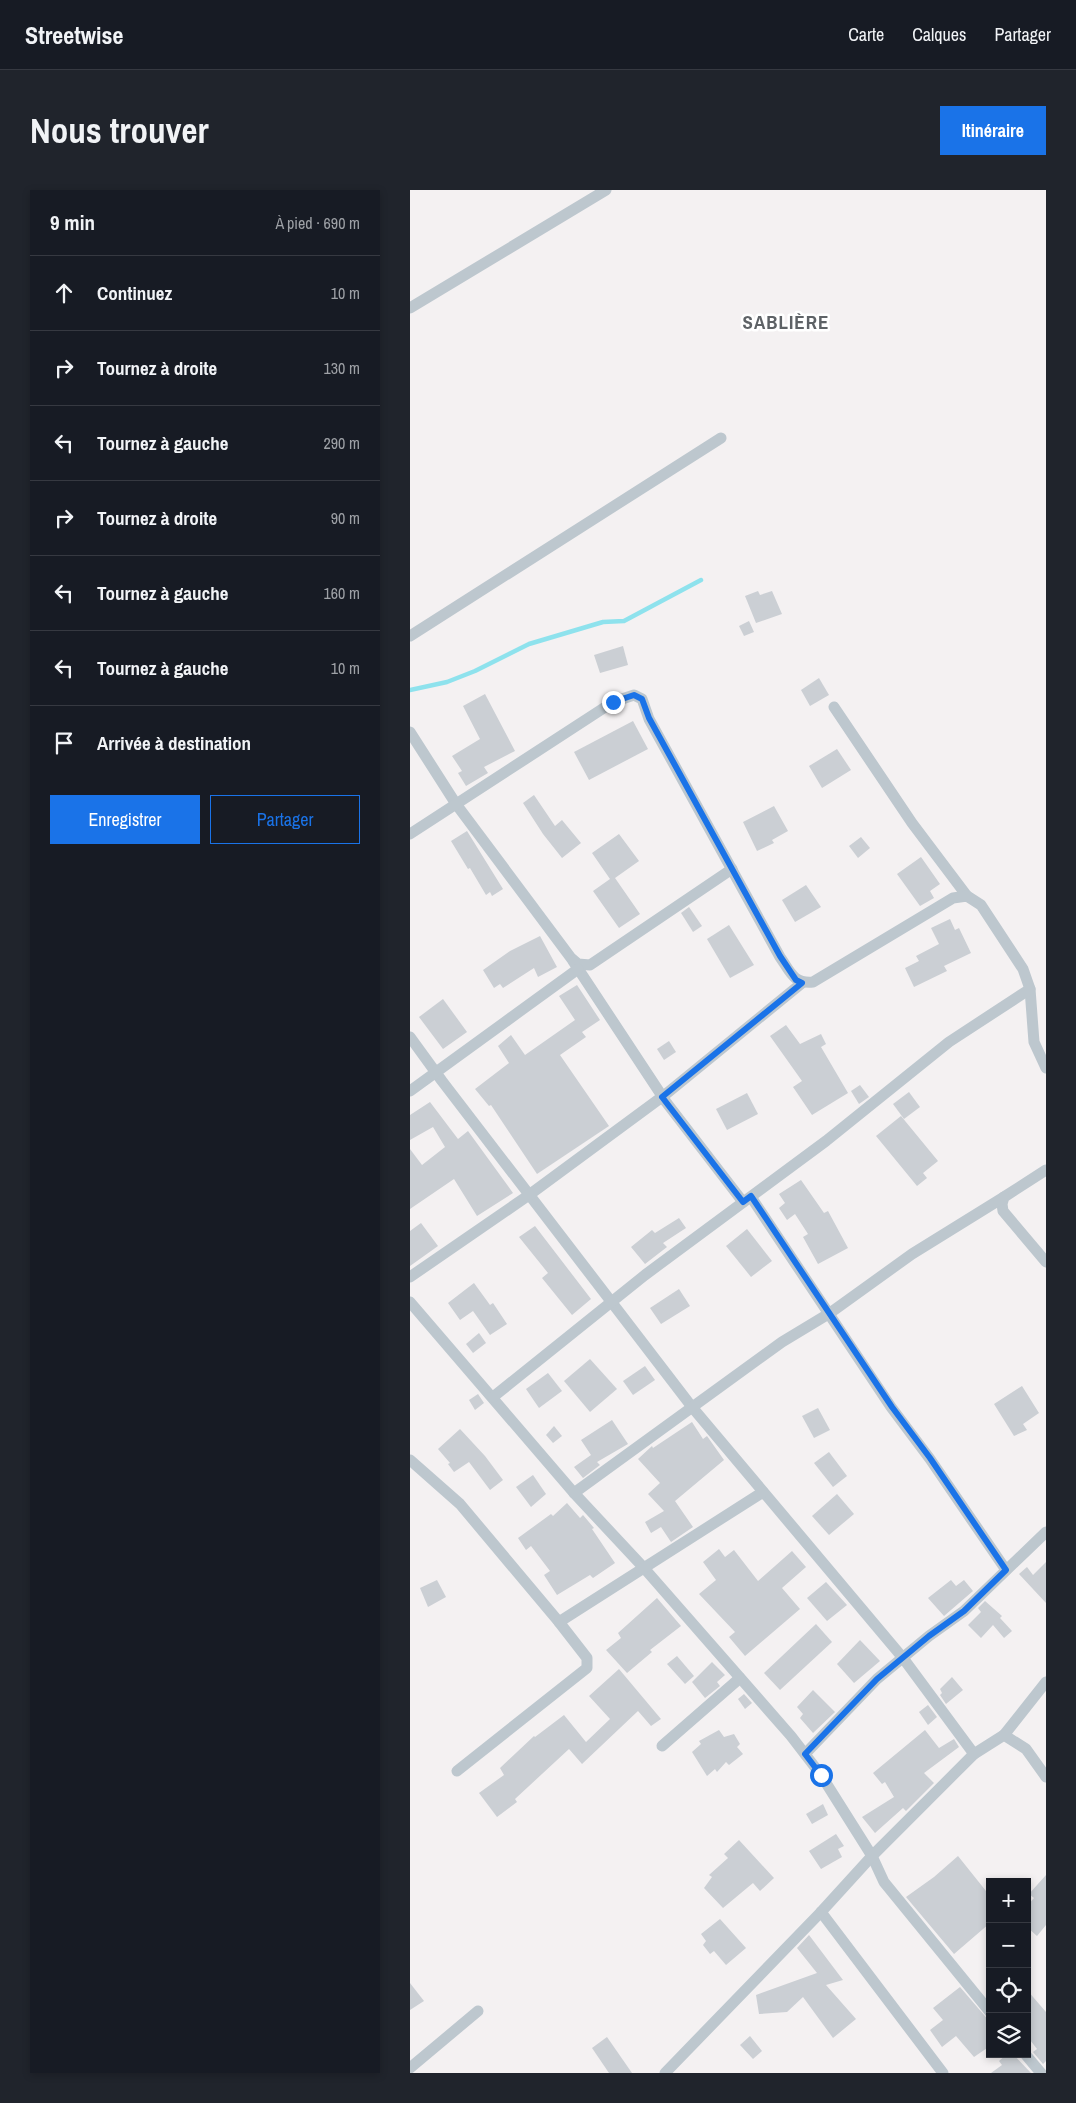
<!DOCTYPE html>
<html lang="fr">
<head>
<meta charset="utf-8">
<style>
  :root { --surface:#171b24; --page:#20242c; --text:#f1f3f6; --muted:#9ea1a6; --line:#363941; --accent:#1a73e8 }
  body { margin:0; font-family:"Archivo Narrow",sans-serif; background:var(--page); color:var(--text) }
  .controls { position:absolute; right:15px; bottom:15px; display:grid; overflow:hidden; border-radius:0px; box-shadow:0 2px 8px #0003 }
  .controls button { width:45px; height:45px; display:grid; place-items:center; padding:0; border:0; border-bottom:1px solid var(--line); background:var(--surface); color:var(--text); font:25px sans-serif }
  .stop { position:absolute; width:15px; height:15px; margin:-11px; border:4px solid #1a73e8; border-radius:50%; background:#fff }
  .stop.end { background:#1a73e8; border-color:#fff; box-shadow:0 1px 5px #0008 }
  .list { margin:0; padding:0; list-style:none }
  h2 { display:flex; justify-content:space-between; align-items:center; height:65px; margin:0; padding:0 20px; font-size:21px }
  h2 small { font-size:16px; font-weight:400; color:var(--muted) }
  .list li { display:grid; grid-template-columns:32px 1fr auto; gap:15px; align-items:center; box-sizing:border-box; height:75px; padding:0 20px; border-top:1px solid var(--line) }
  .list b { display:block; font-size:19px; white-space:nowrap }
  .list em { font-size:16px; font-style:normal; color:var(--muted) }
  .actions { display:flex; gap:10px; padding:15px 20px }
  .actions a { flex:1; padding:11px 0; border:1px solid var(--accent); border-radius:0px; text-align:center; font-size:18px; color:var(--accent) }
  .actions .main { background:var(--accent); color:#fff }
  .icon { flex:none; width:28px; height:28px; fill:none; stroke:currentColor; stroke-width:2; stroke-linecap:round; stroke-linejoin:round }
  .map { position:relative; flex:none; width:636px; height:1883px; overflow:hidden; border-radius:0px }
  header { display:flex; align-items:center; gap:30px; box-sizing:border-box; height:70px; padding:0 25px; background:var(--surface); border-bottom:1px solid var(--line) }
  header strong { font-size:24px }
  nav { display:flex; gap:28px; margin-inline-start:auto; font-size:18px }
  .intro { display:flex; align-items:center; justify-content:space-between; box-sizing:border-box; height:120px; padding:0 30px }
  h1 { margin:0; font-size:35px }
  .button { padding:12px 22px; border-radius:0px; background:var(--accent); color:#fff; font-size:18px; font-weight:700 }
  main { display:flex; gap:30px; padding:0 30px }
  aside { flex:1; background:var(--surface); border-radius:0px; box-shadow:0 2px 8px #0003 }
  .map>svg:first-child { display:block }
  .lines { fill:none; stroke-linecap:round; stroke-linejoin:round }
  .stream { stroke:#8ee2ed; stroke-width:4.5 }
  .building { fill:#cbcfd4 }
  .street { stroke:#bdc7ce; stroke-width:11 }
  .route { stroke:#1a73e8; stroke-width:6 }
  .labels { text-anchor:middle; stroke-width:5; stroke-linejoin:round; paint-order:stroke }
  .district-label { font-size:19px; font-weight:bold; letter-spacing:1px; fill:#5e6266; stroke:#fff }
</style>
</head>
<body>
<header>
<strong>Streetwise</strong>
<nav><a>Carte</a><a>Calques</a><a>Partager</a></nav>
</header>
<div class="intro"><h1>Nous trouver</h1><a class="button">Itinéraire</a></div>
<main>
<aside>
<h2>9 min<small>À pied · 690 m</small></h2>
<ul class="list">
<li><svg class="icon" aria-label="ahead" viewBox="0 0 24 24"><path d="M12 20V5M6 11l6-6 6 6"/></svg><div><b>Continuez</b></div><em>10 m</em></li>
<li><svg class="icon" aria-label="right" viewBox="0 0 24 24"><path d="M7 20v-9h11M14 6l5 5-5 5"/></svg><div><b>Tournez à droite</b></div><em>130 m</em></li>
<li><svg class="icon" aria-label="left" viewBox="0 0 24 24"><path d="M17 20v-9H6M10 6l-5 5 5 5"/></svg><div><b>Tournez à gauche</b></div><em>290 m</em></li>
<li><svg class="icon" aria-label="right" viewBox="0 0 24 24"><path d="M7 20v-9h11M14 6l5 5-5 5"/></svg><div><b>Tournez à droite</b></div><em>90 m</em></li>
<li><svg class="icon" aria-label="left" viewBox="0 0 24 24"><path d="M17 20v-9H6M10 6l-5 5 5 5"/></svg><div><b>Tournez à gauche</b></div><em>160 m</em></li>
<li><svg class="icon" aria-label="left" viewBox="0 0 24 24"><path d="M17 20v-9H6M10 6l-5 5 5 5"/></svg><div><b>Tournez à gauche</b></div><em>10 m</em></li>
<li><svg class="icon" aria-label="arrive" viewBox="0 0 24 24"><path d="M6 21V4h12l-3 4 3 4H6"/></svg><div><b>Arrivée à destination</b></div></li>
</ul>
<div class="actions"><a class="main">Enregistrer</a><a>Partager</a></div>
</aside>
<div class="map">
<svg width="636" height="1883" viewBox="0 0 636 1883">
  <rect width="100%" height="100%" fill="#f4f1f2"/>
  <g class="lines">
    <polyline class="stream" points="0,500 37,492 65,481 119,454 193,432 214,431 291,390"/>
  </g>
  <g class="building">
    <polygon points="348,401 350,405 362,401 372,424 346,433 335,406"/>
    <polygon points="339,431 344,442 334,446 329,436"/>
    <polygon points="213,456 218,475 190,483 184,465"/>
    <polygon points="409,488 419,505 400,516 391,500"/>
    <polygon points="75,504 105,561 74,577 78,583 56,596 48,583 52,581 42,566 70,549 53,516"/>
    <polygon points="223,531 238,559 179,590 164,562"/>
    <polygon points="427,559 441,580 412,598 399,576"/>
    <polygon points="124,605 145,636 152,630 171,653 152,668 133,644 113,613"/>
    <polygon points="364,616 378,641 362,650 364,653 347,661 333,632"/>
    <polygon points="57,641 93,699 82,706 80,702 76,705 60,678 58,679 41,651"/>
    <polygon points="209,644 229,671 205,688 230,724 209,738 183,701 200,689 182,663"/>
    <polygon points="451,647 460,658 448,668 439,656"/>
    <polygon points="511,667 530,694 520,701 524,708 510,716 487,684"/>
    <polygon points="396,695 411,717 385,732 372,710"/>
    <polygon points="279,717 292,736 283,742 271,723"/>
    <polygon points="540,729 545,740 549,738 561,763 534,776 537,781 504,797 495,778 509,771 506,766 529,754 521,738"/>
    <polygon points="319,735 344,775 320,788 297,749"/>
    <polygon points="130,746 147,777 128,787 124,778 93,798 90,794 84,798 73,780 100,761"/>
    <polygon points="167,795 190,830 172,842 176,847 150,865 199,936 127,984 81,915 79,916 65,899 99,873 88,856 101,845 115,865 165,830 149,806"/>
    <polygon points="33,809 57,842 33,859 9,827"/>
    <polygon points="376,835 390,854 411,844 416,854 411,857 438,903 402,925 383,897 392,891 360,846"/>
    <polygon points="259,851 266,862 254,870 247,859"/>
    <polygon points="450,895 459,907 449,914 441,901"/>
    <polygon points="499,902 510,917 494,929 483,914"/>
    <polygon points="337,903 348,924 317,940 306,919"/>
    <polygon points="20,912 48,949 58,941 103,1003 67,1026 44,989 0,1019 0,959 12,975 35,957 23,937 0,950 0,925"/>
    <polygon points="491,926 528,971 513,983 517,988 507,996 466,946"/>
    <polygon points="391,990 414,1023 418,1021 438,1058 408,1074 393,1047 398,1044 385,1024 377,1030 369,1018 375,1013 369,1004"/>
    <polygon points="269,1028 276,1038 253,1053 257,1057 235,1074 221,1057 242,1040 245,1043"/>
    <polygon points="11,1033 28,1056 0,1076 0,1041"/>
    <polygon points="125,1036 181,1109 162,1125 132,1088 138,1083 109,1047"/>
    <polygon points="337,1039 362,1071 341,1087 316,1056"/>
    <polygon points="64,1093 80,1115 83,1113 97,1134 80,1145 63,1121 50,1130 38,1113"/>
    <polygon points="269,1099 280,1116 251,1134 240,1118"/>
    <polygon points="69,1143 76,1153 63,1163 56,1154"/>
    <polygon points="180,1169 207,1199 180,1222 154,1191"/>
    <polygon points="235,1176 245,1190 223,1205 213,1191"/>
    <polygon points="138,1183 152,1201 129,1218 116,1199"/>
    <polygon points="612,1196 629,1223 613,1234 617,1240 604,1246 584,1214"/>
    <polygon points="68,1204 74,1213 65,1220 59,1210"/>
    <polygon points="408,1218 420,1240 404,1248 392,1226"/>
    <polygon points="202,1230 218,1254 187,1272 190,1275 173,1288 164,1277 181,1265 171,1250"/>
    <polygon points="282,1232 293,1249 297,1246 314,1270 265,1311 283,1337 261,1352 251,1337 241,1343 235,1332 254,1321 238,1304 250,1293 228,1269 242,1256 243,1258"/>
    <polygon points="144,1236 152,1246 143,1253 136,1245"/>
    <polygon points="50,1239 75,1266 93,1290 80,1300 59,1272 44,1282 38,1274 40,1273 28,1259"/>
    <polygon points="419,1262 437,1286 423,1297 404,1273"/>
    <polygon points="123,1285 136,1304 121,1317 106,1297"/>
    <polygon points="427,1304 444,1324 419,1345 402,1326"/>
    <polygon points="157,1313 170,1328 173,1325 184,1338 182,1339 205,1373 183,1388 180,1385 147,1405 134,1385 140,1381 121,1356 116,1360 108,1348 141,1324 143,1326"/>
    <polygon points="309,1359 315,1367 324,1360 348,1391 382,1361 396,1377 372,1398 390,1419 335,1466 319,1447 325,1442 289,1404 306,1390 293,1372"/>
    <polygon points="636,1372 636,1413 609,1384 617,1377 623,1385"/>
    <polygon points="27,1390 36,1407 18,1417 10,1398"/>
    <polygon points="541,1390 546,1396 554,1390 563,1401 534,1426 518,1408"/>
    <polygon points="416,1392 437,1415 417,1431 397,1408"/>
    <polygon points="247,1408 271,1436 240,1460 242,1462 217,1483 196,1460 211,1448 208,1443"/>
    <polygon points="575,1411 592,1426 590,1428 602,1441 594,1448 583,1435 571,1448 558,1435 571,1422 568,1418"/>
    <polygon points="406,1434 422,1452 370,1500 354,1483"/>
    <polygon points="450,1450 470,1471 444,1493 427,1474"/>
    <polygon points="267,1466 284,1486 275,1494 257,1474"/>
    <polygon points="302,1472 315,1485 307,1492 310,1496 295,1508 282,1492"/>
    <polygon points="209,1479 251,1529 241,1536 228,1521 172,1574 159,1559 105,1609 107,1612 87,1627 69,1603 94,1585 90,1578 124,1546 125,1547 154,1525 176,1552 200,1529 179,1506"/>
    <polygon points="542,1487 553,1500 536,1514 530,1505 532,1503 530,1499"/>
    <polygon points="403,1500 425,1522 403,1543 390,1528 393,1524 387,1517"/>
    <polygon points="334,1504 342,1513 335,1519 328,1509"/>
    <polygon points="518,1515 527,1527 518,1535 509,1522"/>
    <polygon points="309,1540 314,1547 324,1544 330,1554 327,1557 333,1564 319,1575 316,1572 307,1582 305,1579 297,1586 282,1562 291,1554 289,1551"/>
    <polygon points="515,1540 529,1558 544,1549 549,1557 514,1583 524,1593 496,1621 493,1618 465,1643 452,1627 484,1607 475,1592 472,1594 463,1583"/>
    <polygon points="413,1614 418,1625 402,1634 396,1624"/>
    <polygon points="426,1644 434,1656 428,1659 432,1667 411,1679 399,1661"/>
    <polygon points="329,1650 364,1688 350,1701 343,1693 313,1718 294,1698 302,1687 299,1685 318,1668 314,1664"/>
    <polygon points="548,1666 580,1706 580,1733 544,1764 496,1707 524,1687"/>
    <polygon points="636,1685 636,1735 627,1746 617,1737 617,1716 624,1708 619,1704"/>
    <polygon points="310,1729 336,1758 316,1775 304,1761 300,1764 293,1755 296,1751 291,1744"/>
    <polygon points="399,1745 433,1790 416,1795 446,1829 423,1848 393,1807 377,1822 349,1824 346,1805 407,1783 387,1758"/>
    <polygon points="0,1793 14,1811 0,1820"/>
    <polygon points="550,1797 580,1832 580,1856 564,1867 546,1846 532,1857 520,1840 533,1830 523,1818"/>
    <polygon points="617,1800 636,1822 636,1871 633,1874 623,1862 627,1859 617,1846"/>
    <polygon points="340,1846 352,1861 343,1869 330,1855"/>
    <polygon points="197,1847 222,1883 199,1883 182,1858"/>
    <polygon points="597,1864 603,1864 621,1883 581,1883 592,1875 589,1871"/>
  </g>
  <g class="lines">
    <g class="street">
      <polyline points="0,118 196,0"/>
      <polyline points="0,446 311,248"/>
      <polyline points="424,517 502,633 557,706"/>
      <polyline points="0,542 46,614 161,768 168,774 180,775 322,679"/>
      <path d="M0 644 203 512 224 505 232 509 239 529 370 767C380 781 383 794 403 792L543 708 557 706 571 715 613 779 620 799 624 852 636 878"/>
      <polyline points="163,771 256,912 333,1012"/>
      <polyline points="0,847 32,891 282,1217 493,1468 564,1564"/>
      <polyline points="0,901 168,779"/>
      <polyline points="636,980 594,1007 592,1014 593,1021 636,1072"/>
      <polyline points="341,1007 481,1217 520,1269 596,1380"/>
      <polyline points="0,1087 119,1005 256,904 392,793"/>
      <polyline points="0,1112 164,1303 234,1378 381,1546 411,1585 462,1666 474,1692 580,1822"/>
      <polyline points="83,1207 235,1085 416,951 539,852 620,799"/>
      <polyline points="0,1270 50,1314 149,1432 177,1468 177,1478 47,1581"/>
      <polyline points="164,1303 372,1152 420,1123 502,1064 594,1007"/>
      <polyline points="149,1432 353,1302"/>
      <polyline points="594,1545 636,1492"/>
      <polyline points="252,1556 330,1488"/>
      <polyline points="395,1564 467,1489 519,1446 554,1421 636,1342"/>
      <polyline points="411,1722 533,1883"/>
      <polyline points="615,1864 631,1883"/>
      <polyline points="0,1878 68,1821"/>
      <polyline points="255,1883 411,1722 462,1666 564,1564 594,1545 616,1559 636,1587"/>
    </g>
  </g>
  <g class="lines">
    <polyline class="route" points="203,512 224,505 232,509 239,528 370,766 386,790 392,793 252,907 333,1012 341,1006 482,1217 520,1268 596,1380 554,1421 519,1446 467,1489 395,1564 411,1585"/>
  </g>
  <g class="labels">
    <g class="district-label">
      <text x="376" y="139">SABLIÈRE</text>
    </g>
  </g>
</svg>
<div class="controls">
<button>+</button>
<button>−</button>
<button><svg class="icon" aria-label="locate" viewBox="0 0 24 24"><circle cx="12" cy="12" r="6"/><path d="M12 2v4M12 18v4M2 12h4M18 12h4"/></svg></button>
<button><svg class="icon" aria-label="layers" viewBox="0 0 24 24"><path d="M12 4l9 5-9 5-9-5zM3 14l9 5 9-5"/></svg></button>
</div>
<div class="stop" style="left:411px;top:1585px"></div>
<div class="stop end" style="left:203px;top:512px"></div>
</div>
</main>
</body>
</html>
